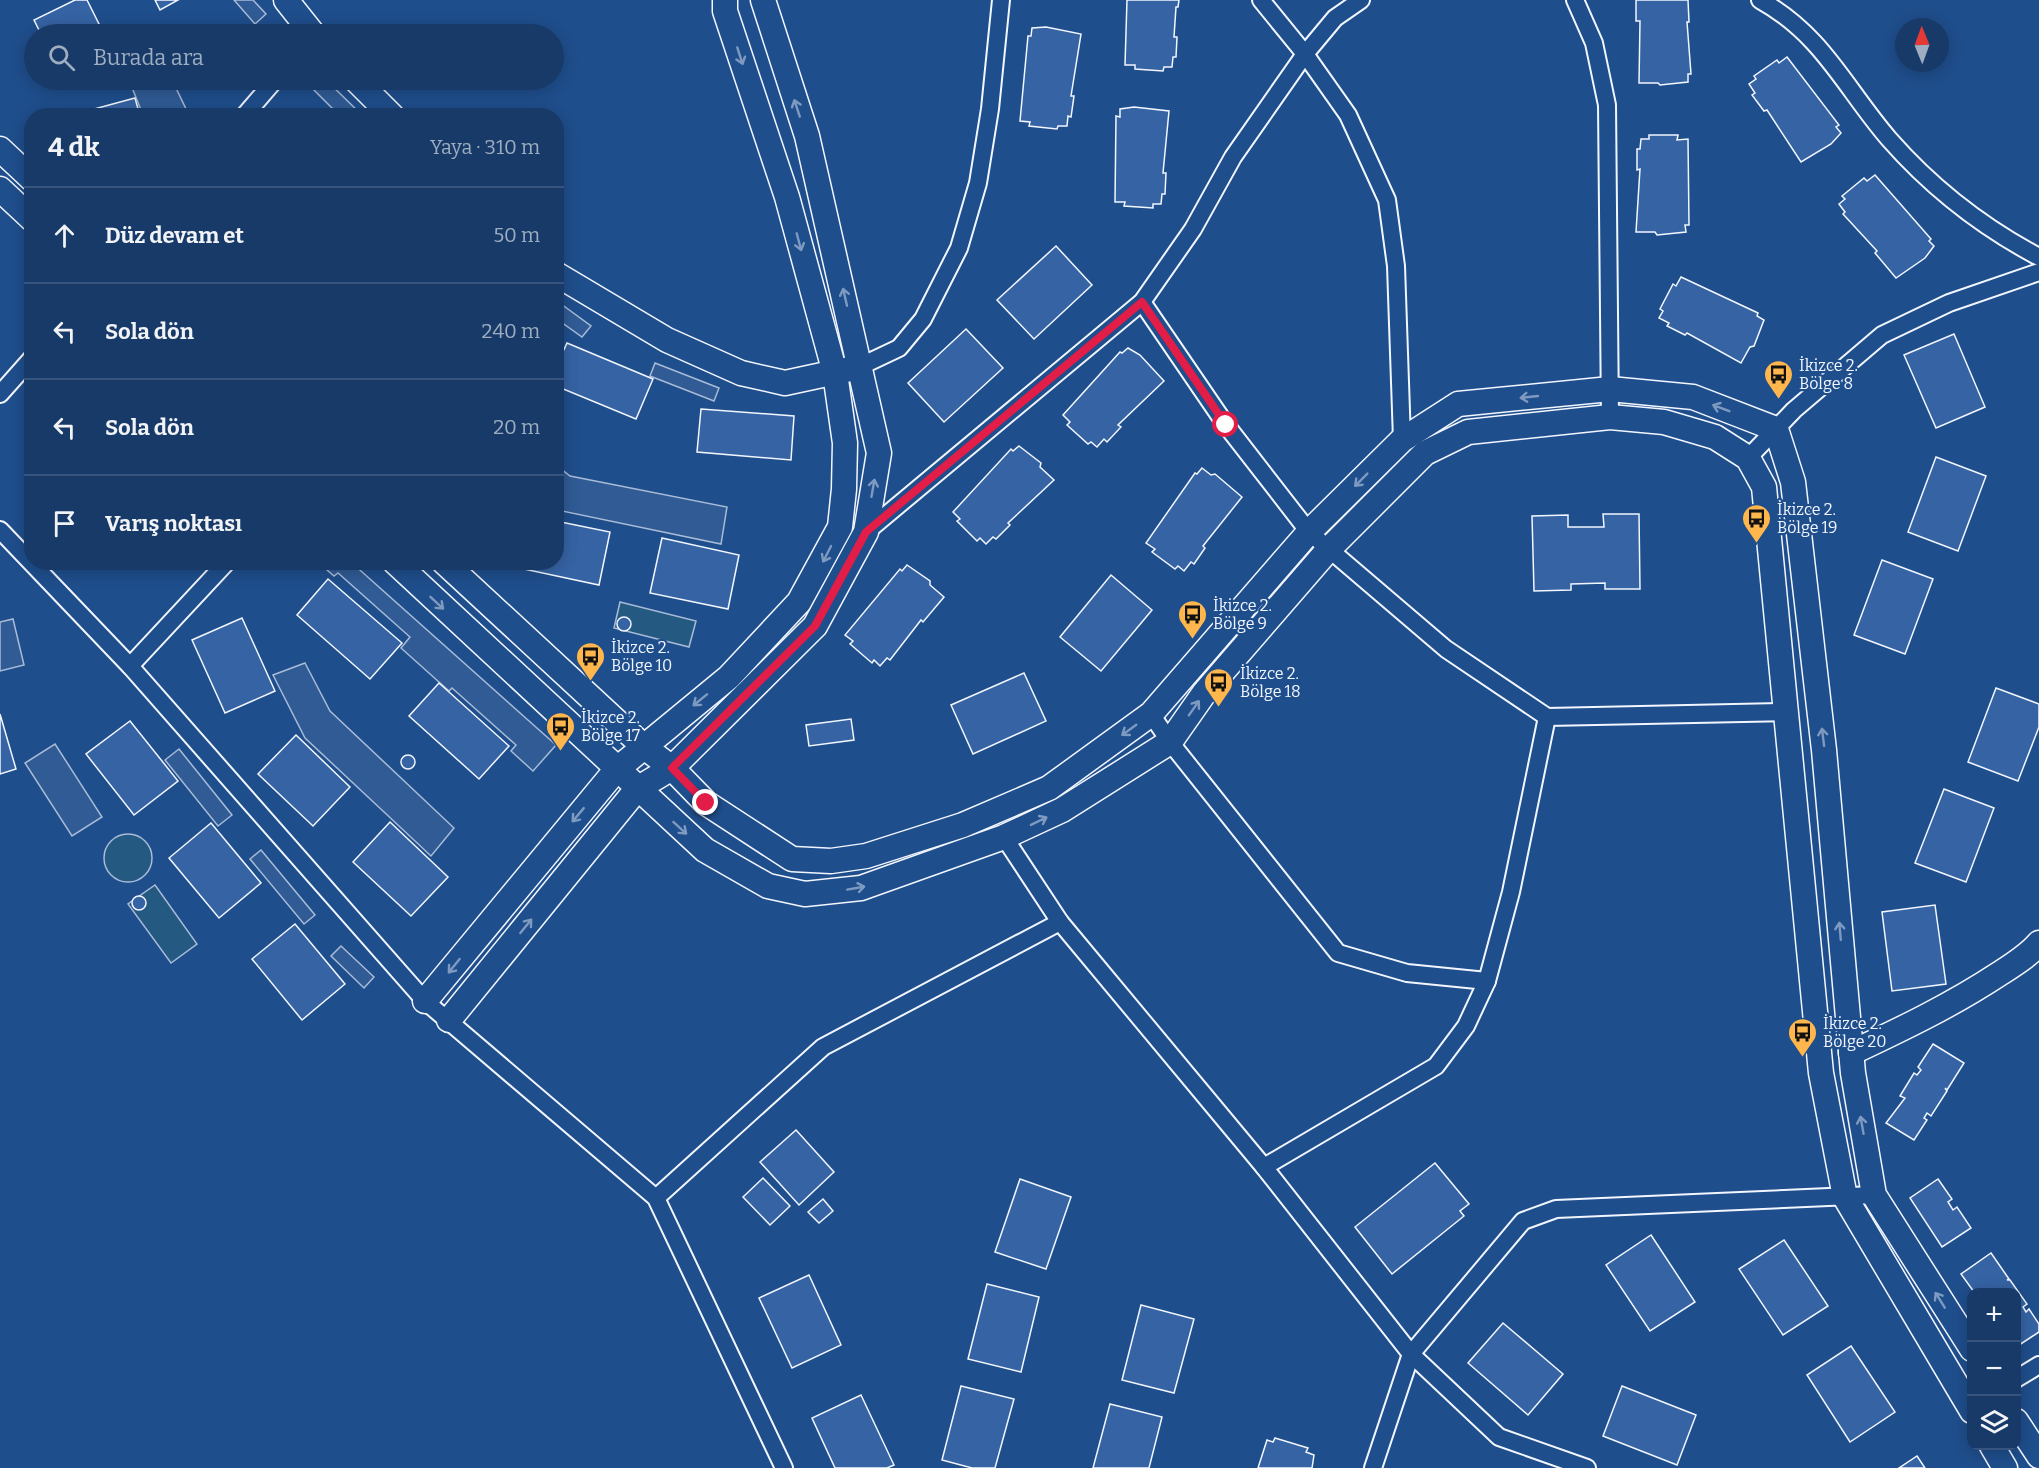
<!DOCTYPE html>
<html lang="tr">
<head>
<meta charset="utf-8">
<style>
  :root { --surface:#173a69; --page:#20416f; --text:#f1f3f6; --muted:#9eadc0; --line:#36547d }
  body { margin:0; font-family:Bitter,serif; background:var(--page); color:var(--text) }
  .controls { position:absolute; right:18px; bottom:18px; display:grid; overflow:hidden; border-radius:12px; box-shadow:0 3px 15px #0003 }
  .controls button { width:54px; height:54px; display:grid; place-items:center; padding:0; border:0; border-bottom:2px solid var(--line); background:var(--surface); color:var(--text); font:30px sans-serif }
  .compass { position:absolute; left:1895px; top:18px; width:54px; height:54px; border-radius:50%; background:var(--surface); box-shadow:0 3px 15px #0003; rotate:359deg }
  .stop { position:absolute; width:18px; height:18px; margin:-14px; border:4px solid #e11d48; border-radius:50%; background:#fff }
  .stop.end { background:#e11d48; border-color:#fff; box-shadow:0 2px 6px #0008 }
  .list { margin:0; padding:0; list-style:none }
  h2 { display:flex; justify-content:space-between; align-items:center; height:78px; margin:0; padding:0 24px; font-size:26px }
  h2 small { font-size:20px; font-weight:400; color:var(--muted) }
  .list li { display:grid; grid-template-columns:39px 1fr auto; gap:18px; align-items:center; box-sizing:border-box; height:96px; padding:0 24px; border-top:2px solid var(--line) }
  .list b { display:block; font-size:22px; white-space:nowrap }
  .list em { font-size:20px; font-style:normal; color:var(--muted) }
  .icon { flex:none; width:33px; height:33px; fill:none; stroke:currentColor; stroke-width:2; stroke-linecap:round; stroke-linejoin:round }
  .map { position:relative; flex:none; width:2039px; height:1468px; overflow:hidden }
  .search { position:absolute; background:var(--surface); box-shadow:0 3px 15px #0003; left:24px; top:24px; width:540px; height:66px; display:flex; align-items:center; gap:15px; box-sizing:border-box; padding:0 21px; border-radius:33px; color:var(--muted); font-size:22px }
  .panel { position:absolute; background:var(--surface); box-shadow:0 3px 15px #0003; left:24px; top:108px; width:540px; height:462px; border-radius:24px }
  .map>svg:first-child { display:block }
  .green { fill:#245a82; stroke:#a8bbd7; stroke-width:1.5 }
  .parking { fill:#305b95; stroke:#a8bbd7; stroke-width:1.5 }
  .building { fill:#3563a3; stroke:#f2f6ff; stroke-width:1.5 }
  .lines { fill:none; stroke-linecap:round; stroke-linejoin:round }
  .street-casing { stroke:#f2f6ff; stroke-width:20 }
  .secondary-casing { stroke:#f2f6ff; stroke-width:27 }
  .street { stroke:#1f4e8c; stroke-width:16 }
  .secondary { stroke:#1f4e8c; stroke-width:24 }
  .oneway { stroke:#7e9ac0 }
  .route { stroke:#e11d48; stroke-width:8 }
  .labels { text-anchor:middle; stroke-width:4.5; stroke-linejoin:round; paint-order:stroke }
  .poi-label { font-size:16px; fill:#f2f6ff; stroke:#1f4e8c; text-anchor:start }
</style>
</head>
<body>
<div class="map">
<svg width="2039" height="1468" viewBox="0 0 2039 1468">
  <rect width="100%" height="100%" fill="#1f4e8c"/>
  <g class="green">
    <polygon points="620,602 696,621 689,647 614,628"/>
    <circle cx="128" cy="858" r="24"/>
    <polygon points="155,885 197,944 171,963 128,904"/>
  </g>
  <g class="parking">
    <polygon points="234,0 253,0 266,14 255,24"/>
    <polygon points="129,80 172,80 189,115 143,115"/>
    <polygon points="315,80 326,80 362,115 339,115 309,85"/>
    <polygon points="557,301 591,326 582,337 557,319"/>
    <polygon points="655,363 719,388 714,401 650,376"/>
    <polygon points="556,465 570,476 727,507 721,544 557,510"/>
    <polygon points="319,563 352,563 556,745 533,771 511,751 516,745 452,688 449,691 401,648 410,637 338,573 334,576"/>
    <polygon points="13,619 24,665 0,671 0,622"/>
    <polygon points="305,663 330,711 454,828 431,856 305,738 273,675"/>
    <polygon points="55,744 102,817 72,836 25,763"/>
    <polygon points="179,749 232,815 218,826 165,760"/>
    <polygon points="261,850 315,915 304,924 250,859"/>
    <polygon points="341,946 374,977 364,988 331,956"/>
  </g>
  <g class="building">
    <polygon points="75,0 87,0 104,34 41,34 34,20"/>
    <polygon points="155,0 178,0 160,10"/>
    <polygon points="1127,0 1179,0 1178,7 1176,7 1174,37 1177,37 1176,57 1173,57 1172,67 1164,67 1163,71 1135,69 1135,65 1125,65"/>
    <polygon points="1636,0 1688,0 1689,22 1687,22 1691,74 1688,74 1688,82 1660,85 1658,83 1639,83 1640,21 1636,21"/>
    <polygon points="1046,27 1081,34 1071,96 1074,96 1071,117 1068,116 1067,126 1058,126 1057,129 1029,126 1030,122 1020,121 1028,36 1031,36 1032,28"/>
    <polygon points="1787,57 1839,125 1836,127 1841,133 1831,144 1801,162 1767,110 1764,111 1752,95 1755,93 1749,84 1756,79 1754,76 1777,60 1779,63"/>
    <polygon points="135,98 140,116 84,116 83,112"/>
    <polygon points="1134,107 1169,111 1163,173 1166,173 1165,194 1162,194 1161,204 1153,204 1153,208 1124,206 1125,202 1115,202 1116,116 1120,117 1120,109"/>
    <polygon points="1649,135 1678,135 1677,140 1688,139 1689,225 1685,225 1686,232 1657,235 1655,232 1636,232 1640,169 1637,170 1637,149 1640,149 1641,139 1649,139"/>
    <polygon points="1875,175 1931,239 1929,241 1934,246 1925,258 1896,278 1875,253 1877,251 1843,214 1845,212 1839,204 1845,199 1842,196 1864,178 1867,181"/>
    <polygon points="1056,246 1092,285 1034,339 997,300"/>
    <polygon points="1681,277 1758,313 1757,316 1764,320 1754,346 1750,347 1741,363 1687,333 1685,335 1667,326 1669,323 1659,318 1663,311 1660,309 1673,284 1676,286"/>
    <polygon points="966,329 1003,368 944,422 908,383"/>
    <polygon points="1954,334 1985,407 1936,428 1904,355"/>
    <polygon points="567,343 653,379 636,419 556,386 556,367"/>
    <polygon points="1128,348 1140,355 1164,381 1118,425 1121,427 1107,442 1104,439 1097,447 1091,442 1088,444 1067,425 1070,422 1063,415 1120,352 1122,353"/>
    <polygon points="701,409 794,416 791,460 697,452"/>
    <polygon points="1019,446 1041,463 1040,467 1054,480 1008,523 1010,525 996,539 993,537 986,544 980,538 977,541 957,521 960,519 953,512 1011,449 1013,451"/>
    <polygon points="1936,457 1986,476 1958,551 1908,532"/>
    <polygon points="1202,468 1211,475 1215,474 1242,497 1203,546 1205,548 1194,564 1191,562 1184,571 1178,566 1175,569 1152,552 1155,549 1146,543 1195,473 1197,474"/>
    <polygon points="1603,514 1639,514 1640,589 1605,589 1605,583 1571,584 1571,590 1534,591 1532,516 1568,515 1568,527 1604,527"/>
    <polygon points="556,521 610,532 599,585 519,568 520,562 556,562"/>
    <polygon points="662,538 739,555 728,609 650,593"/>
    <polygon points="1882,560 1933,579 1905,654 1854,635"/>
    <polygon points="907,565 930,581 930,585 944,597 923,622 921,620 890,660 887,658 880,666 874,660 872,663 850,644 853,641 845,635 900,569 902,571"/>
    <polygon points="1111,575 1152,610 1101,671 1060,637"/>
    <polygon points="328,579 402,643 370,679 297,615"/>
    <circle cx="624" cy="624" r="7"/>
    <polygon points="242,618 275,691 225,713 192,640"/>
    <polygon points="1024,673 1046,721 973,754 951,705"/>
    <polygon points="439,683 509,746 479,779 409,716"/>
    <polygon points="1996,688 2039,704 2039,727 2018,781 1968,762"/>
    <polygon points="0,714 16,769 0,774"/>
    <polygon points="851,719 854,740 809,746 806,725"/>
    <polygon points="130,721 178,781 134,815 86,754"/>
    <polygon points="296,735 350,787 313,826 258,774"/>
    <circle cx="408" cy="762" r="7"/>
    <polygon points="1944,789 1994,808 1966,882 1915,863"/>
    <polygon points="390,822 448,877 411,916 353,862"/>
    <polygon points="211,823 261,883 219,918 169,858"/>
    <circle cx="139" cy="903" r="7"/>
    <polygon points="1935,905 1946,984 1892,991 1882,912"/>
    <polygon points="295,924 345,984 302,1020 252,959"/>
    <polygon points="1933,1044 1964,1063 1947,1090 1945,1088 1947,1091 1931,1116 1927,1113 1924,1118 1927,1120 1914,1140 1886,1123 1905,1098 1900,1096 1914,1073 1917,1075 1921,1070 1918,1067"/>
    <polygon points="796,1130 834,1172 799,1205 760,1162"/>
    <polygon points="1435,1163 1469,1204 1460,1211 1464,1216 1392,1274 1355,1227"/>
    <polygon points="763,1178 790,1206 770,1225 743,1197"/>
    <polygon points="1020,1179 1071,1197 1046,1269 995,1252"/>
    <polygon points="1938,1179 1952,1199 1948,1202 1953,1210 1957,1207 1971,1228 1942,1247 1910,1198"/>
    <polygon points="823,1199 833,1211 819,1223 808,1212"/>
    <polygon points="1651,1235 1695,1302 1650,1331 1606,1265"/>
    <polygon points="1784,1240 1828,1306 1783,1335 1739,1269"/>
    <polygon points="1991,1253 2009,1279 2007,1280 2010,1280 2027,1304 2023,1307 2026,1312 2029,1309 2039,1324 2039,1332 2016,1347 2016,1292 1974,1292 1961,1274"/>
    <polygon points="809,1275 841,1345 792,1368 759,1298"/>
    <polygon points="987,1284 1039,1297 1021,1372 968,1359"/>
    <polygon points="1141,1305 1194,1319 1174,1393 1122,1380"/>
    <polygon points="1503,1323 1563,1374 1528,1415 1468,1363"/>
    <polygon points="1851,1346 1895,1412 1850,1442 1807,1375"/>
    <polygon points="961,1386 1014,1399 995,1468 972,1468 942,1460"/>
    <polygon points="1622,1386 1696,1415 1677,1465 1603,1436"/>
    <polygon points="861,1395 894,1465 887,1468 835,1468 812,1418"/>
    <polygon points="1110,1404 1162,1417 1149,1468 1093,1468"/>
    <polygon points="1275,1438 1308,1448 1306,1452 1314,1455 1312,1468 1258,1468 1267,1440 1273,1442"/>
    <polygon points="1917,1456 1925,1468 1899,1468"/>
  </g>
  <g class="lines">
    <defs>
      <g id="street">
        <polyline points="1261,0 1305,54 1348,115 1387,200 1396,266 1402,440"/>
        <polyline points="1575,0 1594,43 1607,105 1610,417"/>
        <path d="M1760 0C1823 35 1845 88 1889 139 1932 188 1982 227 2039 257"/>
        <polyline points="244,116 275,80"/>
        <polyline points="1142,302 1226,425 1309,532 1446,649 1547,717 1786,712"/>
        <polyline points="861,366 899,348 923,319 959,248 978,183 990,109 1001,0"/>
        <polyline points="0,394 32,358"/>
        <polyline points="1748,458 1794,410 1882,335 1949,303 2039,272"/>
        <polyline points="0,530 130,666 425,1001 656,1198 784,1468"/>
        <polyline points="866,532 1142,302 1193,229 1233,157 1305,54 1335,18 1361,0"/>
        <polyline points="130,666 227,562"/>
        <polyline points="1151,714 1170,742 1338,953 1407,973 1487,981"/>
        <polyline points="1004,837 1060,922 1264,1167 1411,1354 1499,1437 1587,1468"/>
        <polyline points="1264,1167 1436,1066 1466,1026 1487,981 1511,892 1547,717"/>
        <polyline points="656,1198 823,1047 1060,922"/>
        <polyline points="2016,1379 2039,1365"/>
        <polyline points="1373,1468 1411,1354 1523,1221 1556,1209 1874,1195"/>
      </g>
      <g id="secondary">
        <polyline points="286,0 313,34"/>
        <polyline points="356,80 392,116"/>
        <polyline points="0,149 32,179"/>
        <polyline points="0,189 32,219"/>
        <polyline points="556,274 667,340 741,373 785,383 850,369"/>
        <polyline points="395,562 705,850 768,886 805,894 861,888 1004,837 1062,810 1170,742 1205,692 1328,550 1425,453 1468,432 1610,417 1664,422 1715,437 1748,458 1764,487 1821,1073 1845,1197 1972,1411"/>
        <polyline points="444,562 643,746 672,768 706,803 792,859 831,861 866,856 963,825 1049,788 1151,714 1309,532 1402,440 1458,404 1610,389 1693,397 1776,429 1793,482 1824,750 1853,1073 1874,1195 1972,1349"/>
        <polyline points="425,1001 616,770 729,677 799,602 840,527 844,489 845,443 835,373 787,197 725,11 725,0"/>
        <polyline points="449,1020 637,789 672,768 815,626 866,532 879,453 807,136 763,0"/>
        <path d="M1851 1053C1902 1029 1952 1005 1999 974 2013 965 2028 956 2039 943"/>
        <polyline points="2016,1421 2039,1456"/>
        <polyline points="1992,1446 2005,1468"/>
      </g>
    </defs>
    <use href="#street" class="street-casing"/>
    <use href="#secondary" class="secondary-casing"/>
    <use href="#street" class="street"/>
    <use href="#secondary" class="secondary"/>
  </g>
  <defs><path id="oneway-shaft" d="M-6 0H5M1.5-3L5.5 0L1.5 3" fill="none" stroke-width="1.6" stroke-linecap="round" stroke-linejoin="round" transform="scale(1.5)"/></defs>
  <g class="oneway">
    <use href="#oneway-shaft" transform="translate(740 56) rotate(72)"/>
    <use href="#oneway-shaft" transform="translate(797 108) rotate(-108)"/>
    <use href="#oneway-shaft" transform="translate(799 242) rotate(75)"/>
    <use href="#oneway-shaft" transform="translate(845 297) rotate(-103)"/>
    <use href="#oneway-shaft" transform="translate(1529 397) rotate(174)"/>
    <use href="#oneway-shaft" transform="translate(1721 408) rotate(-159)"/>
    <use href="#oneway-shaft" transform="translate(1361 480) rotate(135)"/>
    <use href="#oneway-shaft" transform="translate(873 488) rotate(-80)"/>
    <use href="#oneway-shaft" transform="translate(827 554) rotate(117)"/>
    <use href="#oneway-shaft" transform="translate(437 603) rotate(43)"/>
    <use href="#oneway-shaft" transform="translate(700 700) rotate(141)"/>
    <use href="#oneway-shaft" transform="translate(1194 708) rotate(-55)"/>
    <use href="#oneway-shaft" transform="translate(1129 730) rotate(144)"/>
    <use href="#oneway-shaft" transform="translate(1823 737) rotate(-97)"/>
    <use href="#oneway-shaft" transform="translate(578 815) rotate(130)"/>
    <use href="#oneway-shaft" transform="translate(1039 821) rotate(-26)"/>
    <use href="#oneway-shaft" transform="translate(680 828) rotate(42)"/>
    <use href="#oneway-shaft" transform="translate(856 888) rotate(-10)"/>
    <use href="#oneway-shaft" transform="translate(526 926) rotate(-51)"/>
    <use href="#oneway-shaft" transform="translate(1840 931) rotate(-95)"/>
    <use href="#oneway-shaft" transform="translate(454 966) rotate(129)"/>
    <use href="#oneway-shaft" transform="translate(1862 1125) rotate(-100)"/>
    <use href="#oneway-shaft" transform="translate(1940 1300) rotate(-122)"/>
  </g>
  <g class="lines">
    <polyline class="route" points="706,803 672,768 815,626 866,532 1142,302 1226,425"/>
  </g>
  <defs>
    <symbol id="bus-pin" viewBox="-11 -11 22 30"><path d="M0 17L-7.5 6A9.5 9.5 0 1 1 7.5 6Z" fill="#ffb74d" stroke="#1f4e8c"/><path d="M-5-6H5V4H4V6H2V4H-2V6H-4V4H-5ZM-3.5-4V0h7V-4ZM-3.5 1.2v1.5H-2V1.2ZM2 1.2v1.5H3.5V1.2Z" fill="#111"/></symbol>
  </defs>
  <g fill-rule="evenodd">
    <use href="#bus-pin" x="1762" y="358" width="33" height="45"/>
    <use href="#bus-pin" x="1740" y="502" width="33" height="45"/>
    <use href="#bus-pin" x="1176" y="598" width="33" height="45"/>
    <use href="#bus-pin" x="574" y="640" width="33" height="45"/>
    <use href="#bus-pin" x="1202" y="666" width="33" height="45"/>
    <use href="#bus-pin" x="544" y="710" width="33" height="45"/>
    <use href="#bus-pin" x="1786" y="1016" width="33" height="45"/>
  </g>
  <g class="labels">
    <g class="poi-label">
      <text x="1799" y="371">İkizce 2.<tspan x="1799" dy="18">Bölge 8</tspan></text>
      <text x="1777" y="515">İkizce 2.<tspan x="1777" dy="18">Bölge 19</tspan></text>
      <text x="1213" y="611">İkizce 2.<tspan x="1213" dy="18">Bölge 9</tspan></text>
      <text x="611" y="653">İkizce 2.<tspan x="611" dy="18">Bölge 10</tspan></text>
      <text x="1240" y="679">İkizce 2.<tspan x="1240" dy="18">Bölge 18</tspan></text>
      <text x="581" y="723">İkizce 2.<tspan x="581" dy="18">Bölge 17</tspan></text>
      <text x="1823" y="1029">İkizce 2.<tspan x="1823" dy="18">Bölge 20</tspan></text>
    </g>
  </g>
</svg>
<div class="controls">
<button>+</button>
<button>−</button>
<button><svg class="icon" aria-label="layers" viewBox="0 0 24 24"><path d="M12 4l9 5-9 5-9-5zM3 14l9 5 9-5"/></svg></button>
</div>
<svg class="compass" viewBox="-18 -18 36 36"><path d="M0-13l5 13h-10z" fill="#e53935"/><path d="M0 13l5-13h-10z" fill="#9eadc0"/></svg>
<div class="stop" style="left:1226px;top:425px"></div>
<div class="stop end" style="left:706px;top:803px"></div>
<div class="search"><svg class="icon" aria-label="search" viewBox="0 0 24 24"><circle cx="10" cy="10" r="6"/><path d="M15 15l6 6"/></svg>Burada ara</div>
<section class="panel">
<h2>4 dk<small>Yaya · 310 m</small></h2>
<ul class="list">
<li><svg class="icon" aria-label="ahead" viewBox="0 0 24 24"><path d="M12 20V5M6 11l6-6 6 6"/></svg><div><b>Düz devam et</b></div><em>50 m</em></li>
<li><svg class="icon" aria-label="left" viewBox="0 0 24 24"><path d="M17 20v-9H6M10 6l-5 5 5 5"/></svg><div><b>Sola dön</b></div><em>240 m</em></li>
<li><svg class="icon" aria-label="left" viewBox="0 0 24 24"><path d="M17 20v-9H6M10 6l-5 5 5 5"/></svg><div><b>Sola dön</b></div><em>20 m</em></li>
<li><svg class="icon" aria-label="arrive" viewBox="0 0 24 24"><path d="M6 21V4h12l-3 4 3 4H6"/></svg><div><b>Varış noktası</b></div></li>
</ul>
</section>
</div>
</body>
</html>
